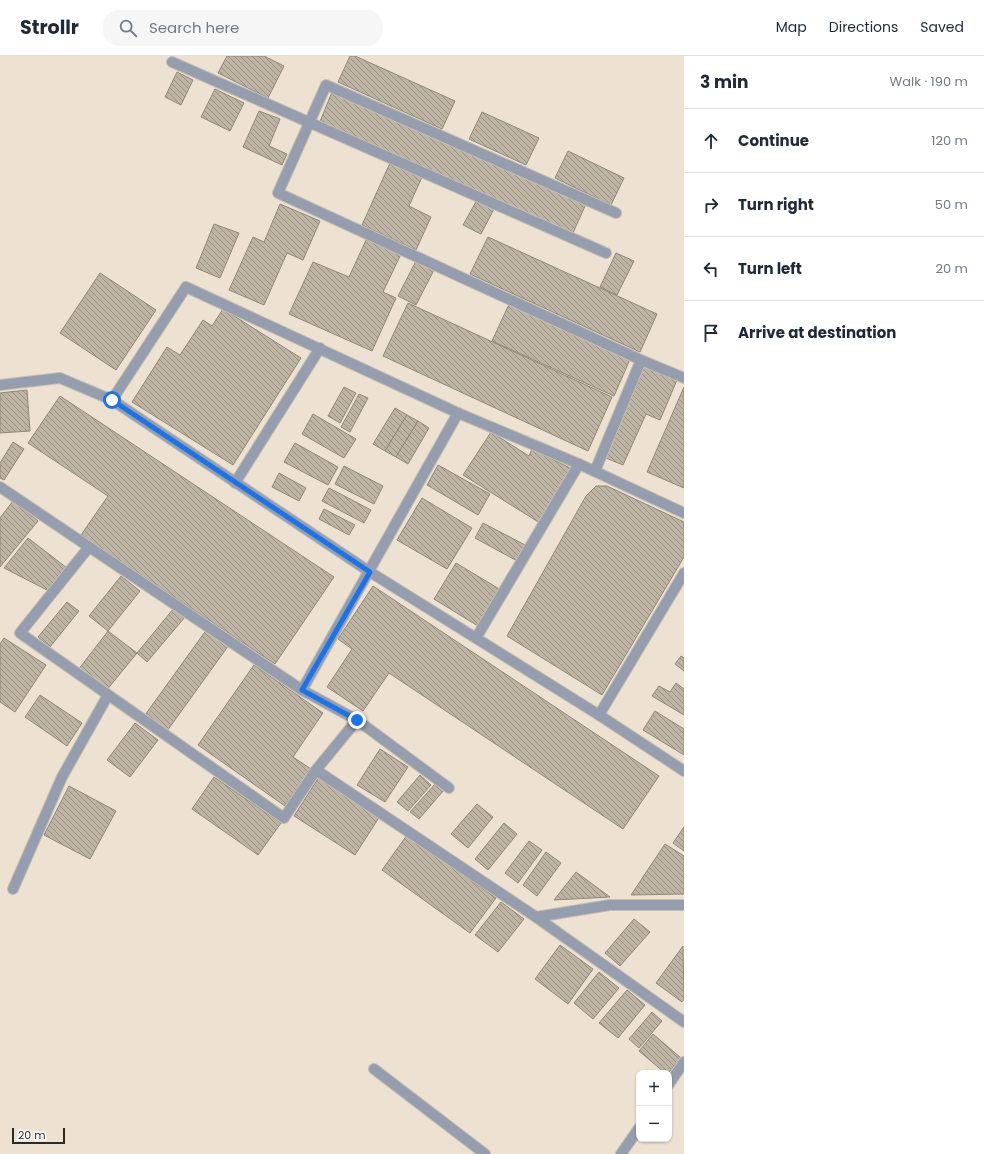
<!DOCTYPE html>
<html lang="en">
<head>
<meta charset="utf-8">
<style>
  :root { --surface:#fff; --page:#f6f6f7; --text:#1f2937; --muted:#747a83; --line:#e0e1e3 }
  body { margin:0; font-family:Poppins,sans-serif; background:var(--page); color:var(--text) }
  .controls { position:absolute; right:12px; bottom:12px; display:grid; overflow:hidden; border-radius:8px; box-shadow:0 1px 3px #0004 }
  .controls button { width:36px; height:36px; display:grid; place-items:center; padding:0; border:0; border-bottom:1px solid var(--line); background:var(--surface); color:var(--text); font:20px sans-serif }
  .scale { position:absolute; left:12px; bottom:10px; width:53px; box-sizing:border-box; padding-left:4px; border:2px solid #2d2923; border-top:0; font-size:11px; line-height:14px; white-space:nowrap; color:#2d2923; -webkit-text-stroke:3px #fff; paint-order:stroke }
  .stop { position:absolute; width:12px; height:12px; margin:-9px; border:3px solid #1a73e8; border-radius:50%; background:#fff }
  .stop.end { background:#1a73e8; border-color:#fff; box-shadow:0 1px 4px #0008 }
  .list { margin:0; padding:0; list-style:none }
  h2 { display:flex; justify-content:space-between; align-items:center; height:52px; margin:0; padding:0 16px; font-size:17px }
  h2 small { font-size:13px; font-weight:400; color:var(--muted) }
  .list li { display:grid; grid-template-columns:26px 1fr auto; gap:12px; align-items:center; box-sizing:border-box; height:64px; padding:0 16px; border-top:1px solid var(--line) }
  .list b { display:block; font-size:15px; white-space:nowrap }
  .list em { font-size:13px; font-style:normal; color:var(--muted) }
  .icon { flex:none; width:22px; height:22px; fill:none; stroke:currentColor; stroke-width:2; stroke-linecap:round; stroke-linejoin:round }
  .map { position:relative; flex:none; width:684px; height:1098px; overflow:hidden }
  header { display:flex; align-items:center; gap:24px; box-sizing:border-box; height:56px; padding:0 20px; background:var(--surface); border-bottom:1px solid var(--line) }
  header strong { font-size:19px }
  nav { display:flex; gap:22px; margin-inline-start:auto; font-size:14px }
  .search { width:280px; height:36px; background:var(--page); display:flex; align-items:center; gap:10px; box-sizing:border-box; padding:0 14px; border-radius:16px; color:var(--muted); font-size:15px }
  main { display:flex }
  aside { flex:1; background:var(--surface) }
  .map>svg:first-child { display:block }
  .building { fill:url(#building-back-hatch); stroke:#918878 }
  .lines { fill:none; stroke-linecap:round; stroke-linejoin:round }
  .minor-casing { stroke:#c7bdae; stroke-width:12 }
  .minor { stroke:#959eaf; stroke-width:10 }
  .route { stroke:#1a73e8; stroke-width:5 }
</style>
</head>
<body>
<header>
<strong>Strollr</strong>
<div class="search"><svg class="icon" aria-label="search" viewBox="0 0 24 24"><circle cx="10" cy="10" r="6"/><path d="M15 15l6 6"/></svg>Search here</div>
<nav><a>Map</a><a>Directions</a><a>Saved</a></nav>
</header>
<main>
<div class="map">
<svg width="684" height="1098" viewBox="0 0 684 1098">
  <defs>
    <pattern id="building-back-hatch" width="6" height="6" patternUnits="userSpaceOnUse"><rect width="6" height="6" fill="#beb4a4"/><path d="M-1 5l2 2M0 0l6 6M5-1l2 2" fill="none" stroke="#9b9285"/></pattern>
  </defs>
  <rect width="100%" height="100%" fill="#ede2d1"/>
  <g class="building">
    <polygon points="227,0 264,0 284,10 268,42 218,17"/>
    <polygon points="350,0 355,0 455,45 442,73 338,26"/>
    <polygon points="177,16 193,24 181,49 165,41"/>
    <polygon points="215,33 244,47 230,75 201,61"/>
    <polygon points="332,36 586,148 572,179 319,68"/>
    <polygon points="259,55 280,63 269,90 287,98 282,109 243,91"/>
    <polygon points="482,56 539,82 526,109 469,83"/>
    <polygon points="568,95 624,122 611,149 555,122"/>
    <polygon points="390,107 422,121 409,150 431,161 416,194 362,169"/>
    <polygon points="477,144 494,153 481,178 463,169"/>
    <polygon points="280,148 320,165 303,204 287,197 264,249 229,234 253,181 264,186"/>
    <polygon points="214,168 239,177 220,222 196,212"/>
    <polygon points="488,181 657,258 640,296 470,218"/>
    <polygon points="367,182 401,198 383,236 396,242 372,295 289,258 313,206 349,221"/>
    <polygon points="616,197 634,205 617,239 600,231"/>
    <polygon points="416,205 434,214 416,249 398,240"/>
    <polygon points="100,217 156,254 116,314 60,277"/>
    <polygon points="510,246 631,301 614,340 492,285"/>
    <polygon points="408,247 612,341 588,395 383,300"/>
    <polygon points="223,253 301,302 233,409 132,346 167,291 180,299 203,264 212,270"/>
    <polygon points="641,309 677,324 660,364 646,358 623,409 601,400"/>
    <polygon points="344,331 356,337 340,367 328,360"/>
    <polygon points="684,331 684,432 647,416"/>
    <polygon points="27,334 30,375 0,377 0,337"/>
    <polygon points="359,338 368,342 350,376 341,371"/>
    <polygon points="60,340 334,521 275,608 81,479 108,440 28,387"/>
    <polygon points="395,352 407,359 385,395 373,388"/>
    <polygon points="313,358 356,383 344,402 302,378"/>
    <polygon points="407,359 418,365 396,401 385,395"/>
    <polygon points="418,365 429,372 408,408 396,401"/>
    <polygon points="491,376 529,400 532,393 572,413 540,467 463,419"/>
    <polygon points="13,386 24,393 4,424 0,422 0,407"/>
    <polygon points="295,387 338,411 328,429 284,406"/>
    <polygon points="438,409 490,438 478,459 427,429"/>
    <polygon points="344,410 383,430 374,448 335,428"/>
    <polygon points="279,417 306,432 299,445 272,431"/>
    <polygon points="596,430 607,430 684,466 684,501 602,639 507,580 586,440"/>
    <polygon points="329,432 371,454 364,467 322,445"/>
    <polygon points="422,442 472,472 447,513 397,484"/>
    <polygon points="13,445 38,465 0,511 0,462"/>
    <polygon points="324,453 355,469 349,479 319,463"/>
    <polygon points="483,467 527,490 519,506 475,482"/>
    <polygon points="28,482 67,512 49,535 4,512"/>
    <polygon points="456,507 501,534 478,570 434,543"/>
    <polygon points="121,520 140,535 108,575 89,560"/>
    <polygon points="373,530 659,720 623,773 389,617 363,655 327,631 352,593 338,583"/>
    <polygon points="67,546 79,555 50,591 38,581"/>
    <polygon points="174,552 185,561 147,606 137,597"/>
    <polygon points="207,573 229,589 167,675 145,659"/>
    <polygon points="108,575 137,597 106,635 78,614"/>
    <polygon points="4,582 46,609 15,656 0,646 0,588"/>
    <polygon points="681,600 684,602 684,615 675,608"/>
    <polygon points="254,609 323,657 293,701 311,713 285,750 198,689"/>
    <polygon points="676,627 684,633 684,659 652,640 659,630 670,636"/>
    <polygon points="40,639 82,667 67,690 25,661"/>
    <polygon points="655,655 684,673 684,699 643,674"/>
    <polygon points="135,667 158,684 130,721 107,704"/>
    <polygon points="380,693 408,711 385,746 357,729"/>
    <polygon points="420,719 431,729 408,755 397,746"/>
    <polygon points="214,721 281,767 258,799 192,753"/>
    <polygon points="319,721 380,760 355,799 294,760"/>
    <polygon points="436,727 444,734 419,763 410,756"/>
    <polygon points="69,730 116,755 90,803 44,779"/>
    <polygon points="477,748 493,761 468,792 451,778"/>
    <polygon points="504,767 517,778 488,814 475,803"/>
    <polygon points="684,771 684,795 673,787"/>
    <polygon points="407,779 496,842 470,877 382,814"/>
    <polygon points="529,785 542,794 518,827 505,817"/>
    <polygon points="665,788 684,800 684,838 631,839"/>
    <polygon points="546,796 561,807 537,840 523,829"/>
    <polygon points="576,816 610,841 554,844"/>
    <polygon points="501,846 524,863 498,896 475,879"/>
    <polygon points="634,863 650,876 620,910 605,897"/>
    <polygon points="560,889 593,913 568,948 535,923"/>
    <polygon points="683,890 684,943 682,946 656,927"/>
    <polygon points="599,916 619,932 593,963 574,947"/>
    <polygon points="627,934 645,949 618,982 599,967"/>
    <polygon points="652,956 662,965 639,992 629,983"/>
    <polygon points="653,978 681,1002 668,1017 665,1017 639,995"/>
  </g>
  <g class="lines">
    <defs>
      <g id="minor">
        <polyline points="172,6 606,197"/>
        <polyline points="616,157 326,29 278,137 641,304 684,322"/>
        <polyline points="0,329 60,322 112,344 370,516 599,659 684,715"/>
        <polyline points="112,344 186,231 458,357 579,408 684,457"/>
        <polyline points="595,415 641,304"/>
        <polyline points="235,427 320,292"/>
        <polyline points="0,431 302,634 357,664 449,732"/>
        <polyline points="89,491 20,577 284,762 316,714 357,664"/>
        <polyline points="476,582 579,408"/>
        <polyline points="302,634 458,357"/>
        <polyline points="599,659 684,517"/>
        <polyline points="316,714 536,861 684,966"/>
        <polyline points="13,833 62,721 108,639"/>
        <polyline points="536,861 610,849 684,849"/>
        <polyline points="374,1013 485,1098"/>
        <polyline points="669,1028 684,1006"/>
        <polyline points="621,1098 639,1072"/>
      </g>
    </defs>
    <use href="#minor" class="minor-casing"/>
    <use href="#minor" class="minor"/>
  </g>
  <g class="lines">
    <polyline class="route" points="112,344 370,516 302,634 357,664"/>
  </g>
</svg>
<div class="controls">
<button>+</button>
<button>−</button>
</div>
<div class="scale">20 m</div>
<div class="stop" style="left:112px;top:344px"></div>
<div class="stop end" style="left:357px;top:664px"></div>
</div>
<aside>
<h2>3 min<small>Walk · 190 m</small></h2>
<ul class="list">
<li><svg class="icon" aria-label="ahead" viewBox="0 0 24 24"><path d="M12 20V5M6 11l6-6 6 6"/></svg><div><b>Continue</b></div><em>120 m</em></li>
<li><svg class="icon" aria-label="right" viewBox="0 0 24 24"><path d="M7 20v-9h11M14 6l5 5-5 5"/></svg><div><b>Turn right</b></div><em>50 m</em></li>
<li><svg class="icon" aria-label="left" viewBox="0 0 24 24"><path d="M17 20v-9H6M10 6l-5 5 5 5"/></svg><div><b>Turn left</b></div><em>20 m</em></li>
<li><svg class="icon" aria-label="arrive" viewBox="0 0 24 24"><path d="M6 21V4h12l-3 4 3 4H6"/></svg><div><b>Arrive at destination</b></div></li>
</ul>
</aside>
</main>
</body>
</html>
